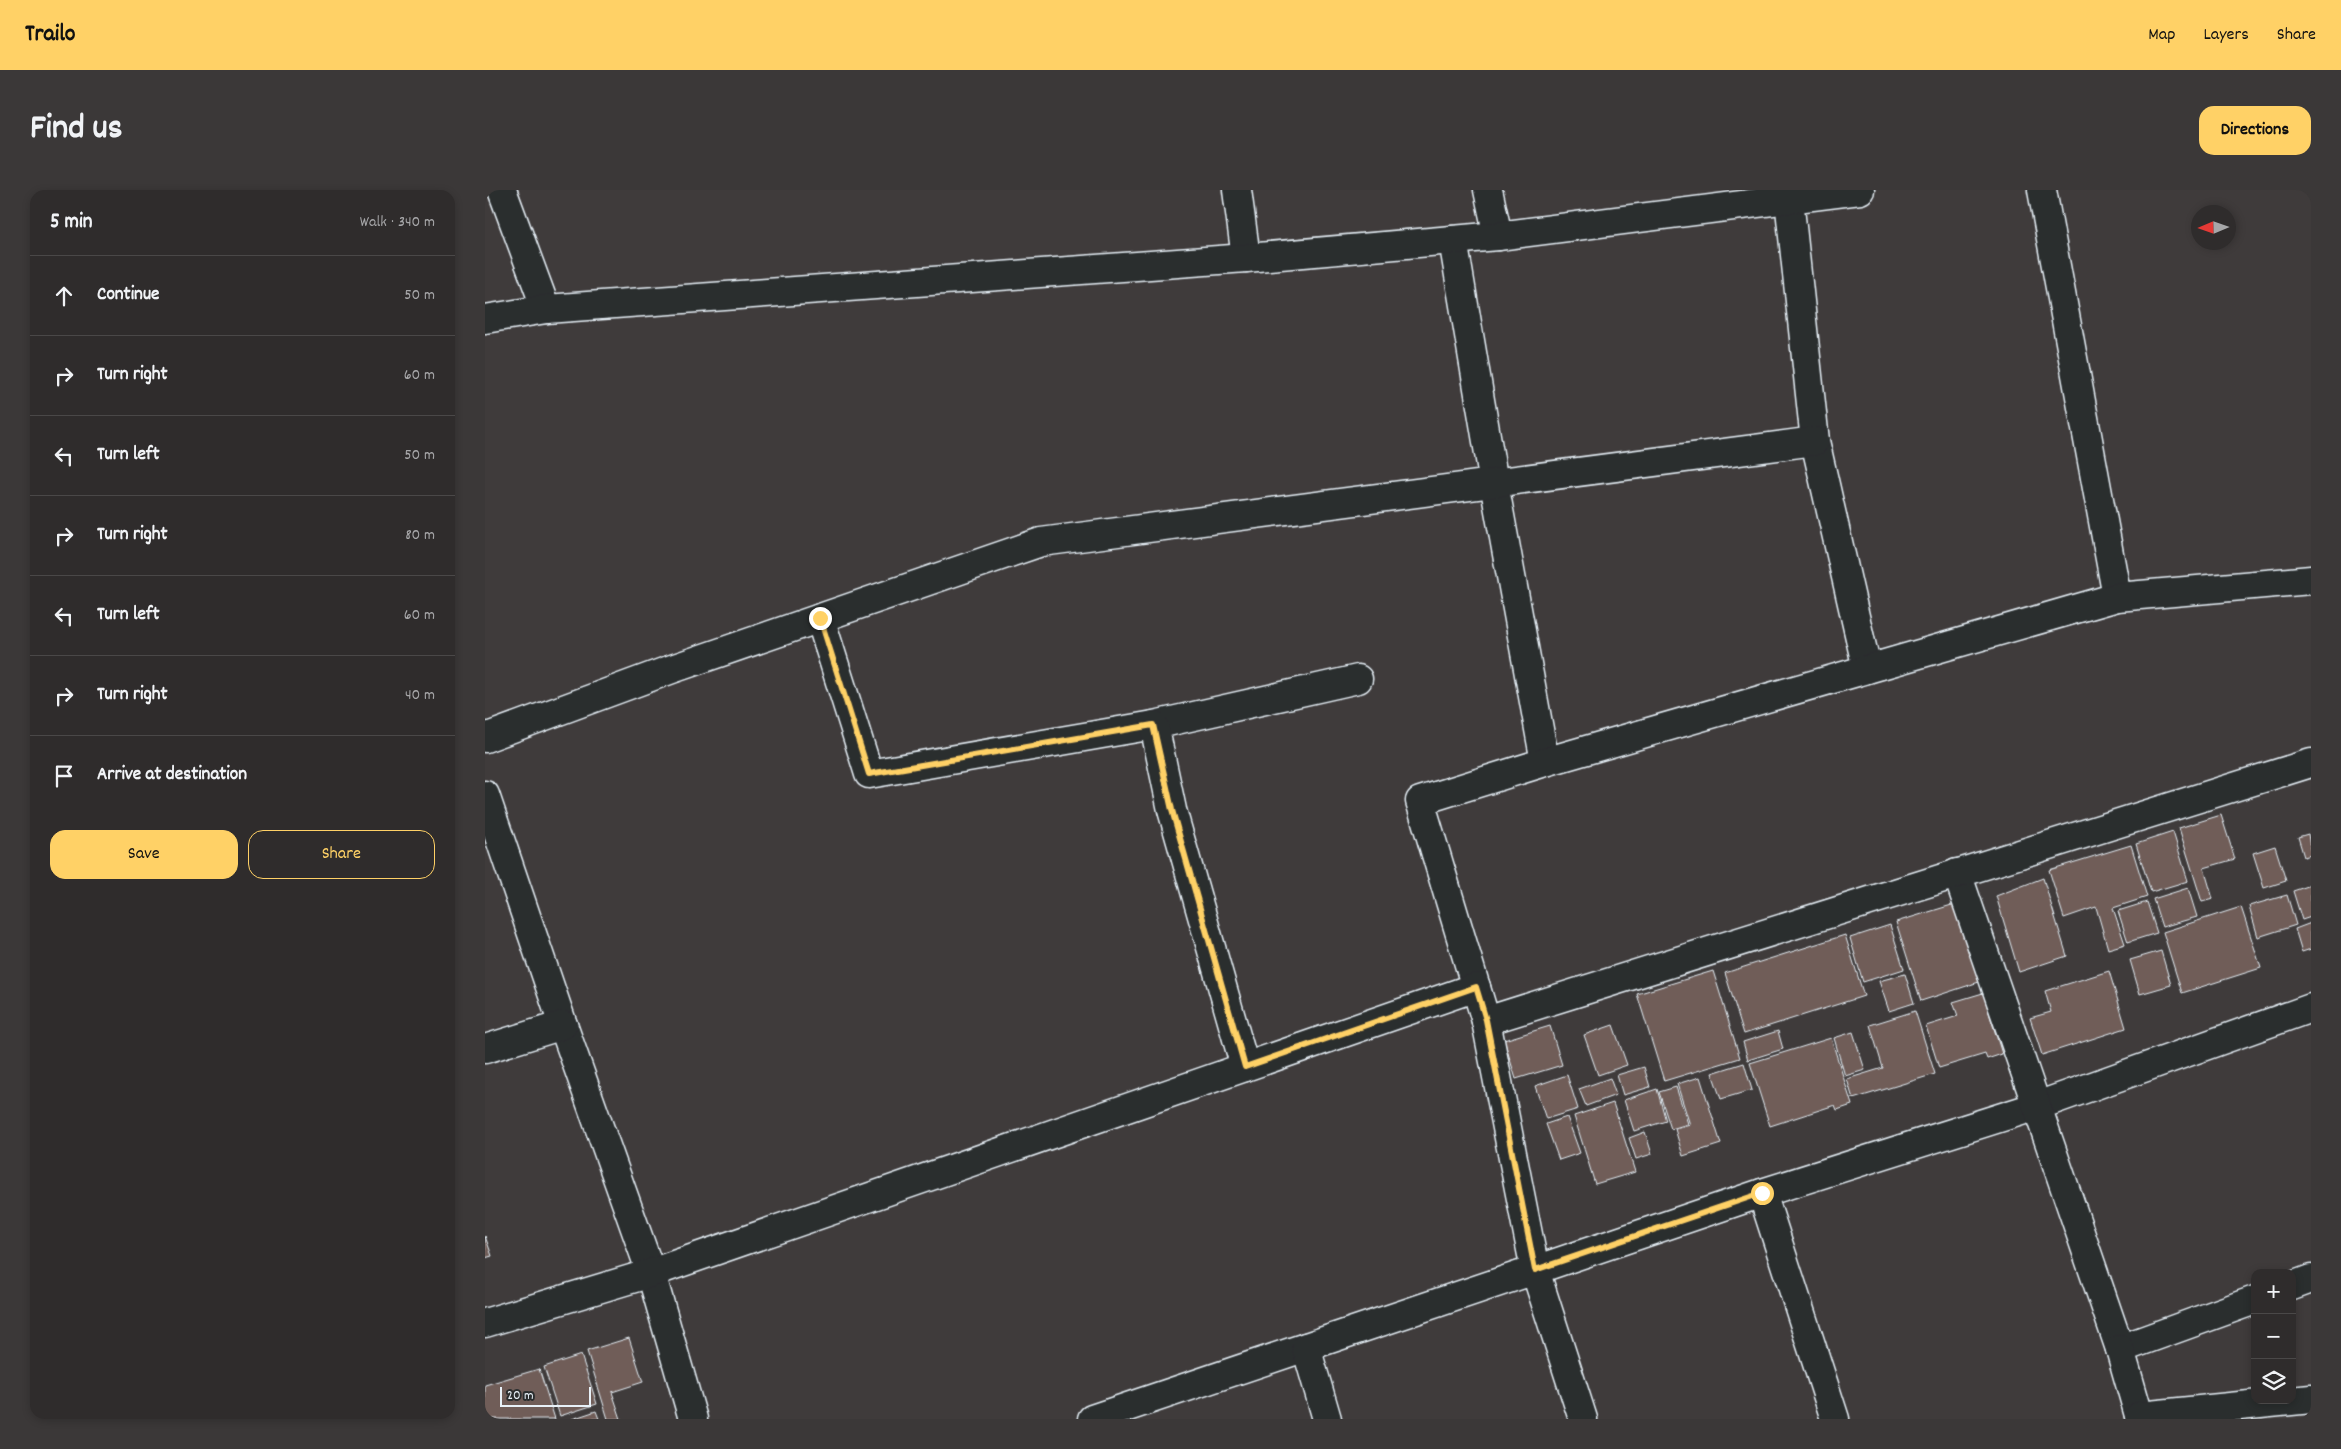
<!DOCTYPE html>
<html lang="en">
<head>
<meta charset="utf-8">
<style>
  :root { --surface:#2f2c2c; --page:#3b3838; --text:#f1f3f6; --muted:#a7a7a9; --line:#4a4848; --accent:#ffd166 }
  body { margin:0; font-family:Dekko,sans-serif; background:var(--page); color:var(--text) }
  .controls { position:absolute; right:15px; bottom:15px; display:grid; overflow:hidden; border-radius:10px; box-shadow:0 2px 8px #0003 }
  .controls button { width:45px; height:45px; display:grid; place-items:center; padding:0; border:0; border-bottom:1px solid var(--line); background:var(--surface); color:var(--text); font:25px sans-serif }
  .compass { position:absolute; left:1706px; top:15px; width:45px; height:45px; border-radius:50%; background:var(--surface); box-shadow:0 2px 8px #0003; rotate:268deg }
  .scale { position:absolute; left:15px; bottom:12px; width:91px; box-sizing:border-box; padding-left:5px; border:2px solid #e8f1f8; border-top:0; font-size:14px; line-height:18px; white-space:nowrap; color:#e8f1f8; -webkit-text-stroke:4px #2a2d2e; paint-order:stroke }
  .stop { position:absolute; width:15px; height:15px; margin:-11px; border:4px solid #ffd166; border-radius:50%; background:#fff }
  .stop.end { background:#ffd166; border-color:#fff; box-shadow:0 1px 5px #0008 }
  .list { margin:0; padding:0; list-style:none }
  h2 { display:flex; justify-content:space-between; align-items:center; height:65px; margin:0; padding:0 20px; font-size:21px }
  h2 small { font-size:16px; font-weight:400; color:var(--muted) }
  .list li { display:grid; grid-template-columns:32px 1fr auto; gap:15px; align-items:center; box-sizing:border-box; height:80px; padding:0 20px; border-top:1px solid var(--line) }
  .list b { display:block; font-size:19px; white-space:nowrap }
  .list em { font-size:16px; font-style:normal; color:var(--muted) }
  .actions { display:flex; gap:10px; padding:15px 20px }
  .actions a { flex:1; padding:11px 0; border:1px solid var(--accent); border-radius:15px; text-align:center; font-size:18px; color:var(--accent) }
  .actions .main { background:var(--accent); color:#111 }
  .icon { flex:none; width:28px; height:28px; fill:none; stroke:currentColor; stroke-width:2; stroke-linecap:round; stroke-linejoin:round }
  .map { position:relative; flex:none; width:1826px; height:1229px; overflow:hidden; border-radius:15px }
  header { display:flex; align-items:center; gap:30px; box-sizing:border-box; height:70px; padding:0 25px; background:var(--accent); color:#111 }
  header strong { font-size:24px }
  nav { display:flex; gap:28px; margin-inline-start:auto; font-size:18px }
  .intro { display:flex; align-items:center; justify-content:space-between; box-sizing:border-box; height:120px; padding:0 30px }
  h1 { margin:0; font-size:35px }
  .button { padding:12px 22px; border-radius:15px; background:var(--accent); color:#111; font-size:18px; font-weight:700 }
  main { display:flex; gap:30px; padding:0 30px }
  aside { flex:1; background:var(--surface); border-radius:15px; box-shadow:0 2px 8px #0003 }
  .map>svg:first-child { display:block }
  .building { fill:#6f5d58; stroke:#e8f1f8 }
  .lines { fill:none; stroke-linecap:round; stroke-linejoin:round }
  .street-casing { stroke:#e8f1f8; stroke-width:31 }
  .secondary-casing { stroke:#e8f1f8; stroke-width:31 }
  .street { stroke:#2a2d2e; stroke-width:28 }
  .secondary { stroke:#2a2d2e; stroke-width:28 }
  .route { stroke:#ffd166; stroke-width:6 }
</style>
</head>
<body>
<header>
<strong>Trailo</strong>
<nav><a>Map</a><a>Layers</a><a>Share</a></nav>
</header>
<div class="intro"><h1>Find us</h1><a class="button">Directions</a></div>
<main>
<aside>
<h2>5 min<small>Walk · 340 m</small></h2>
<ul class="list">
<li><svg class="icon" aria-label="ahead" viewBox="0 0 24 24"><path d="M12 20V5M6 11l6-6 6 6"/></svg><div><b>Continue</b></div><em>50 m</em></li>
<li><svg class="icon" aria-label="right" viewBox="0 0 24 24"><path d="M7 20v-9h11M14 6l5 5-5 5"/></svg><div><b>Turn right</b></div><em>60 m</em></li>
<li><svg class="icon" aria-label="left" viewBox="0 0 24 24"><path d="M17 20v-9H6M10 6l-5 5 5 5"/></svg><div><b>Turn left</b></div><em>50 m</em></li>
<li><svg class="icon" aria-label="right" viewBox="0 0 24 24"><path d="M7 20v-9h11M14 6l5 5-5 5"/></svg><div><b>Turn right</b></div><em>80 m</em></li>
<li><svg class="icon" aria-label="left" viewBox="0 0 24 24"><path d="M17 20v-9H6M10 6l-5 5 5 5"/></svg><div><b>Turn left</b></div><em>60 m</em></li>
<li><svg class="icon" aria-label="right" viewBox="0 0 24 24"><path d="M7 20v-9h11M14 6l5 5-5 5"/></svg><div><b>Turn right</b></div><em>40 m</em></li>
<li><svg class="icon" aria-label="arrive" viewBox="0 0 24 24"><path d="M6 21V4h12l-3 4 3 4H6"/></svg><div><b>Arrive at destination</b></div></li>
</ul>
<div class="actions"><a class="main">Save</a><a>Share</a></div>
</aside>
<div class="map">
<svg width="1826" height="1229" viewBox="0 0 1826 1229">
  <rect width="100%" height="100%" fill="#3f3b3b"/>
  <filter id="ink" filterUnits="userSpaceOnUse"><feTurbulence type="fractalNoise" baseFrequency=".02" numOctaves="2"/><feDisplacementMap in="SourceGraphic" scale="10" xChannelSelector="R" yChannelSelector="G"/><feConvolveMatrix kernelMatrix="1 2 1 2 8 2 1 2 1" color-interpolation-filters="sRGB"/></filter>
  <g filter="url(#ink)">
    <g class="building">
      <polygon points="1736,625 1750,669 1719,678 1728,709 1717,712 1694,638"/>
      <polygon points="1688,642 1703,691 1666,702 1651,654"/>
      <polygon points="1823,644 1826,665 1819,667 1813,647"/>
      <polygon points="1646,655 1662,707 1628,718 1640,754 1623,759 1611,717 1579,728 1564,680"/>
      <polygon points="1790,656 1801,691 1779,698 1768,663"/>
      <polygon points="1558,688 1582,766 1534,782 1511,706"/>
      <polygon points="1826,695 1826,727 1817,730 1808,701"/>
      <polygon points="1703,698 1712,727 1677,737 1668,709"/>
      <polygon points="1802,705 1811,735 1773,747 1764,716"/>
      <polygon points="1662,712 1672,743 1643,752 1633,721"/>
      <polygon points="1470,714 1494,792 1436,811 1411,732"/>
      <polygon points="1756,717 1776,778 1697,803 1678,742"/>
      <polygon points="1826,733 1826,759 1817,762 1810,739"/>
      <polygon points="1405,735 1419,779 1378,792 1365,748"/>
      <polygon points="1360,745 1379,806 1259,844 1240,783"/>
      <polygon points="1676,761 1686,795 1655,804 1645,770"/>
      <polygon points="1228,781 1255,868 1179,891 1152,804"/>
      <polygon points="1624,781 1641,838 1557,865 1545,828 1566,822 1560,801"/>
      <polygon points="1420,784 1429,813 1404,821 1394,791"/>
      <polygon points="1498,803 1517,864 1502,869 1500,864 1454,878 1441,836 1473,826 1468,812"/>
      <polygon points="1430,821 1450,884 1368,909 1362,889 1398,878 1385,835"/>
      <polygon points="1128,835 1142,875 1113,885 1099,845"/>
      <polygon points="1065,836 1077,875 1031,889 1019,850"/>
      <polygon points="1293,841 1298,859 1263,870 1258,852"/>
      <polygon points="1368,842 1380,880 1360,886 1349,848"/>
      <polygon points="1346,848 1367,915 1352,920 1350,915 1285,936 1265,873"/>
      <polygon points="1259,873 1267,900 1236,909 1227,883"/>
      <polygon points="1159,877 1165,897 1138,905 1132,885"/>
      <polygon points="1082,885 1093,919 1061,929 1050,896"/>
      <polygon points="1215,887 1236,954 1198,966 1190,939 1205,935 1192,894"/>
      <polygon points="1125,888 1131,905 1101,916 1094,899"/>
      <polygon points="1191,897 1203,934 1186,939 1174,902"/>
      <polygon points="1172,899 1181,931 1149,941 1139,910"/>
      <polygon points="1128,913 1150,982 1110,994 1089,926"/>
      <polygon points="1082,927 1095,963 1074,970 1061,934"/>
      <polygon points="1160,942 1167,964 1151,969 1144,948"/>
      <polygon points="0,1046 7,1066 0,1068"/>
      <polygon points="144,1148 158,1192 127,1202 136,1229 123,1229 102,1161"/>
      <polygon points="96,1165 112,1214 75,1226 59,1177"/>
      <polygon points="54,1179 70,1229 0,1229 0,1195"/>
      <polygon points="111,1221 114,1229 87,1229"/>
    </g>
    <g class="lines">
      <defs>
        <g id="street">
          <polyline points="17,0 61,119"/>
          <polyline points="752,0 761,68"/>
          <polyline points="1003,0 1013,46"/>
          <polyline points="1557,0 1632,407"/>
          <polyline points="1304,9 1330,251 1382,479"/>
          <polyline points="968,50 1009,293 1060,572"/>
          <polyline points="1826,390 1632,407 1060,572 935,611 1001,831 1050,1080 1277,1003 1552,916 1826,818"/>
          <polyline points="335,428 384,584 669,535 873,489"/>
          <polyline points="669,535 687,620 760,877"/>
          <polyline points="0,548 187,479 556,352 1330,251"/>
          <polyline points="0,605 78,835 166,1083 208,1229"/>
          <polyline points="1472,683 1635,1159 1770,1110"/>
          <polyline points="1001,831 1826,573"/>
          <polyline points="0,859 78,835"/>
          <polyline points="1277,1003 1350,1229"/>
          <polyline points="1807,1096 1826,1089"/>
          <polyline points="0,1133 166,1083 991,797"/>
          <polyline points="1635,1159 1655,1229"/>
          <polyline points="1654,1226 1826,1209"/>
          <polyline points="607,1229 821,1157"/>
          <polyline points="842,1229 821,1157 1050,1080 1098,1229"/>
        </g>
        <polyline id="secondary" points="0,129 61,119 761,68 1013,46 1375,0"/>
      </defs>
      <use href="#street" class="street-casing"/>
      <use href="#secondary" class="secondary-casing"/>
      <use href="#street" class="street"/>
      <use href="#secondary" class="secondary"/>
    </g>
  </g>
  <g class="lines" filter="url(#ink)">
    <polyline class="route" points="335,428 384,584 668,535 687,620 760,877 991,797 1001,830 1050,1080 1277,1003"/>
  </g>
</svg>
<div class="controls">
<button>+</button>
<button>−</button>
<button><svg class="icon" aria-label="layers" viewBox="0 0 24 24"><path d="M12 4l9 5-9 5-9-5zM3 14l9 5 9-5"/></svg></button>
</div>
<svg class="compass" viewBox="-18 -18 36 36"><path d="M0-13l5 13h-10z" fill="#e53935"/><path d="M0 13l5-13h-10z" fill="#a7a7a9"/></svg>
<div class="scale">20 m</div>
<div class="stop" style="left:1277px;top:1003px"></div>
<div class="stop end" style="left:335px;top:428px"></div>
</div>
</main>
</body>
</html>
